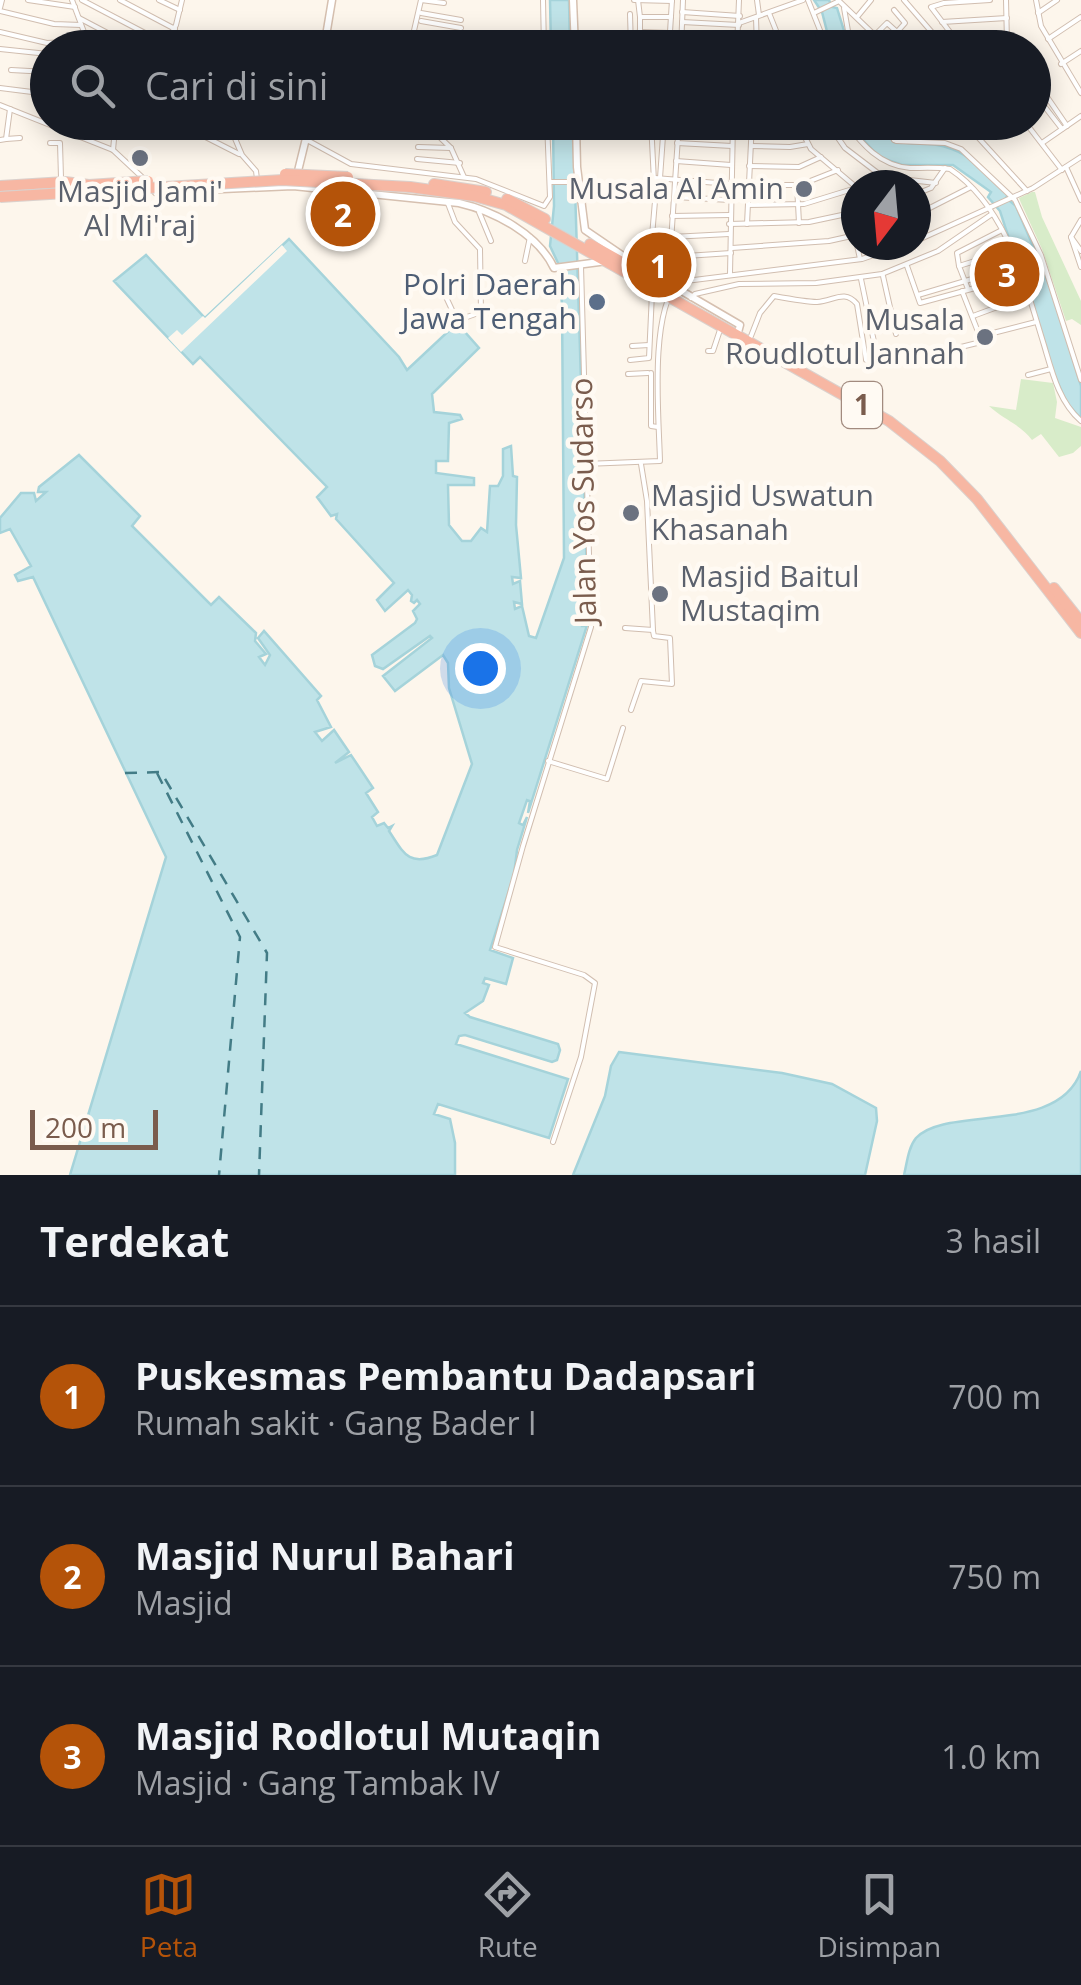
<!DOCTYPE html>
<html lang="id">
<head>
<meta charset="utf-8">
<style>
  :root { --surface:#171b24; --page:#20242c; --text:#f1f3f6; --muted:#9ea1a6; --line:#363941; --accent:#b45309 }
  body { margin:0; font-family:"Open Sans",sans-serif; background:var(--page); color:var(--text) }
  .compass { position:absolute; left:841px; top:170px; width:90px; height:90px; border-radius:50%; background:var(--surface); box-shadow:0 5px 25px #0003; rotate:196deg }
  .scale { position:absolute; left:30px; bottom:25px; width:128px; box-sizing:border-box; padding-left:10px; border:5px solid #7a5c4d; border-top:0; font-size:28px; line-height:35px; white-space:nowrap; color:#7a5c4d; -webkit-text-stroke:8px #fffaf3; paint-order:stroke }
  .you { position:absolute; left:480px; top:668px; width:35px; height:35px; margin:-25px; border:8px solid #fff; border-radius:50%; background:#1a73e8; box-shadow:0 0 0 15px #1a73e833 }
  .badge { display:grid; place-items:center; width:65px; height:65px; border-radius:50%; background:var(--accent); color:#fff; font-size:32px; font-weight:700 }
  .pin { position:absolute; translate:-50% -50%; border:5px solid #fff; box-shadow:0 2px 10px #0006 }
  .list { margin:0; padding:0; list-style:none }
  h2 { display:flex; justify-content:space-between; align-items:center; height:130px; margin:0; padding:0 40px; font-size:42px }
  h2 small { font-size:32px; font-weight:400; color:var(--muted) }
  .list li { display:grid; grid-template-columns:65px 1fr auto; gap:30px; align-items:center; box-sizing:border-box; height:180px; padding:0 40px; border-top:2px solid var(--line) }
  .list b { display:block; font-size:38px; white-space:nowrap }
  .list p { margin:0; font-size:32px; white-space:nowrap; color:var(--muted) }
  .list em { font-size:32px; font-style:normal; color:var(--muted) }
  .icon { flex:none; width:55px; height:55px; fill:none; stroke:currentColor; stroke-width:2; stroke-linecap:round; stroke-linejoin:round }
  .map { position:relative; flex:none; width:1081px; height:1175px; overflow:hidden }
  .search { position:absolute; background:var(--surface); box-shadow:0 5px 25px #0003; left:30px; right:30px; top:30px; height:110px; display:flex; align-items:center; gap:25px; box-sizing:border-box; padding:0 35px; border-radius:55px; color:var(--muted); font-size:38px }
  .sheet { height:670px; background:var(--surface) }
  nav { display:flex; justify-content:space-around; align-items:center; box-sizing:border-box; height:140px; border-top:2px solid var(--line); background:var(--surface); font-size:28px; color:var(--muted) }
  nav a { display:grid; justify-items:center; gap:5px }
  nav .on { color:var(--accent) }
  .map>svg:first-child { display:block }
  .green { fill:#d8ecc9 }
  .water { fill:#bfe3e8; stroke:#a5d3da; stroke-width:2.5 }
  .pier { fill:#fdf6ec }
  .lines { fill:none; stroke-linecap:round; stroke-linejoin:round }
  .ferry { stroke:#437c86; stroke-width:2.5; stroke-dasharray:12 10; stroke-linecap:butt }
  .street-casing { stroke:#d1beb0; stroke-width:6 }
  .secondary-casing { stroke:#d6c0b0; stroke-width:9 }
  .highway-casing { stroke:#dad1cd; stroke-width:12 }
  .street { stroke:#fff; stroke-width:4 }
  .secondary { stroke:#fff; stroke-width:6 }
  .highway { stroke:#f7b7a3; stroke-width:10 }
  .highway-bridge-casing { stroke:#dad1cd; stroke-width:12; stroke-linecap:butt }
  .highway-bridge { stroke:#f7b7a3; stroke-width:10 }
  .worship-dot { fill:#6b7280; stroke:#fffaf3; stroke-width:4 }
  .service-dot { fill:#5c6f8a; stroke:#fffaf3; stroke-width:4 }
  .labels { text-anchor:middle; stroke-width:9; stroke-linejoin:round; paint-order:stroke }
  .shield { fill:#fffaf3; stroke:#a28b7f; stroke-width:2.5 }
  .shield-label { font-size:28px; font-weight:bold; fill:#7a5c4d }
  .worship-label { font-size:30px; fill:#5b616d; stroke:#fffaf3; text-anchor:end }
  .service-label { font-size:30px; fill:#4e5e75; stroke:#fffaf3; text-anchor:end }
  .street-label { font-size:30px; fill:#7a5c4d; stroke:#fffaf3 }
</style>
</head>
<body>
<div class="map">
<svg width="1081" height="1175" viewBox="0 0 1081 1175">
  <rect width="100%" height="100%" fill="#fdf6ec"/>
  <g class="green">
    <polygon points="1032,192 1035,192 1042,217 1081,301 1081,325 1072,319 1066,321 1042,249 1021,203 1019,198"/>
    <path d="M1021 379 1053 383 1057 402 1055 418 1081 427V446L1073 453 1059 457 1041 434 1032 440C1021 425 1003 419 989 406L1016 410Z"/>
  </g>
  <g class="water">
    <polygon points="550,0 569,0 570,47 551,47"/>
    <polygon points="814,0 829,0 832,7 837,8 849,47 831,47 822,12"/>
    <path d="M553 123H573L588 609 586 590H582V626H586V616L588 622 528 813 530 801 527 800 519 823 523 825 527 817 517 850 514 875 490 950 513 958 506 984 485 978 483 983 489 985 483 1001 465 1013 470 1017 558 1044 560 1050 557 1060 552 1062 465 1035 459 1036 456 1044 568 1079 549 1138 438 1104 434 1114 450 1119 455 1143V1175H70L166 857 33 577 18 581 15 575 31 566 10 529 0 533V518L21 493H34L36 501 46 492H38L39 487 79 455 140 516 132 526 211 605 219 597 256 633 255 641 266 654 259 657 265 665 270 655 258 638 264 631 321 696 317 700 331 727 315 732 322 741 334 730 349 752 335 763 351 755 373 788 366 793 378 812 372 817 377 826 384 823 388 828 392 826 389 831C403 852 408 867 437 855L472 764 449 688 448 663 443 655 395 691 383 676 432 638 430 636 383 669 375 666 372 655 415 623 417 619 413 611 420 604 417 600 414 603 411 601 412 595 408 590 385 611 377 600 394 583 336 519 337 514 331 516 317 497 327 487 200 357 193 364 114 281 146 255 205 318 289 239 399 357 407 370 457 323 479 348 432 394 434 412 460 415 462 419 449 423 448 461H436V473L474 478V485H448L449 525 462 541H471L481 528 487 532 490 486H498L503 476V449L511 446 513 476 517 477 516 525 521 578 512 577 513 584 520 581 522 604 514 602 515 609 522 606 529 636 536 638 564 558 562 304 558 263 550 246 554 206Z"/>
    <path d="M848 123H872C900 156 919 136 952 149 974 157 991 178 1008 194L1006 198 1016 206 1052 291 1081 386V419L1067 403 1052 370 1000 211 988 197 991 192 953 165H902L879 157Z"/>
    <polygon points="619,1052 782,1073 832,1084 876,1108 877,1121 865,1175 573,1175 605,1096 611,1066"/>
    <path d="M1081 1071V1175H904C907 1163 908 1148 916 1138 946 1105 1059 1136 1081 1071Z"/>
  </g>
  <polygon class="pier" points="282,245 287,251 181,352 168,338 177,330 182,335 203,316 205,318"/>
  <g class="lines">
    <g class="ferry">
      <polyline points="125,773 161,772 267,953 259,1175"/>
      <polyline points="157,773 240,937 219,1175"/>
    </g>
    <defs>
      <g id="street">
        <polyline points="28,0 75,7"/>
        <polyline points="72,0 90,48"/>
        <polyline points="82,0 166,44"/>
        <polyline points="120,0 175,29"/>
        <polyline points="159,0 180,10"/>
        <polyline points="543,0 544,48"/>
        <polyline points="634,0 672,1"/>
        <polyline points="638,0 640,17 671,17"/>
        <polyline points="757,0 759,15"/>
        <polyline points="808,0 827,48"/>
        <polyline points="838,0 888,48"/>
        <polyline points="904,0 936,37"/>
        <polyline points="1006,0 1007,42"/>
        <polyline points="1036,0 1041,26 1081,93"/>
        <polyline points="0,8 2,0"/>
        <polyline points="844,8 851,48"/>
        <polyline points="0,11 54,24 81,25"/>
        <polyline points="682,12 740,16"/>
        <polyline points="421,13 461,20"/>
        <polyline points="769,13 783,48"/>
        <polyline points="814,13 837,2"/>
        <polyline points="1038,13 1057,0"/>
        <polyline points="630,14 631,48"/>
        <polyline points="857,17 871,0"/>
        <polyline points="79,18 136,48"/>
        <polyline points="756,18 757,48"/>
        <polyline points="421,21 461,28"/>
        <polyline points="682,22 739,25"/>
        <polyline points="942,22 1007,18"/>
        <polyline points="739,23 803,0"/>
        <polyline points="0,32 47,43 88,41 103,48"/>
        <polyline points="639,32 670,33"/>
        <polyline points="682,36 737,39"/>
        <polyline points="1048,39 1081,17"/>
        <polyline points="414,40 452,48"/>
        <polyline points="962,45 1007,42"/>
        <polyline points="640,47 660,48"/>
        <polyline points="164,48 176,25 182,0"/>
        <polyline points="410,48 421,0 444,3"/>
        <polyline points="640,48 640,17"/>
        <polyline points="669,48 672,0"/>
        <polyline points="681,48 683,0"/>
        <polyline points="737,48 739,0"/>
        <polyline points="862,48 887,23 897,32 905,23 894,10"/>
        <polyline points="962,48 931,7 944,3 990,0"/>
        <polyline points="0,49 48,54"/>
        <polyline points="1061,64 1081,51"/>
        <polyline points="11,70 48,72"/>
        <polyline points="1034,78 1067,126"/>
        <polyline points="0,88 48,94"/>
        <polyline points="1034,93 1062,129"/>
        <polyline points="0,105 113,150 143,178"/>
        <polyline points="176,122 239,154"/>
        <polyline points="228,122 242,155 256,171 257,179"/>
        <polyline points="330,122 394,129"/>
        <polyline points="424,122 451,148 464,177"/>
        <polyline points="797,122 811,149 856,187"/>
        <polyline points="827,122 845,148 883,177 936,183"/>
        <path d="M845 122C862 144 880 166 910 168 923 168 937 167 950 169 1007 207 1025 284 1044 345 1052 372 1059 402 1081 421"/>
        <polyline points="875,122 896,141 945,143 961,149 1015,200 1041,255 1081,380"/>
        <polyline points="964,122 1027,191"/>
        <polyline points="1025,122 1062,170"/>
        <polyline points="679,124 732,128"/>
        <polyline points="115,127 116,124 158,122"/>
        <polyline points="752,128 797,125"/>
        <polyline points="885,132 895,122"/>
        <polyline points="71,133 72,129 115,129 113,150"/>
        <polyline points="436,133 467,128 546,126"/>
        <polyline points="437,133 440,122"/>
        <polyline points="162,136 163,122"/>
        <polyline points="115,137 184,137"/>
        <polyline points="6,139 20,138"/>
        <polyline points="0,140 6,139 10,109"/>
        <polyline points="307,140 351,164 476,179 544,206 550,197 547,122"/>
        <polyline points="894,140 911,122"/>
        <polyline points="50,143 60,143 61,178"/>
        <polyline points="677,143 732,146"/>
        <polyline points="1042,143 1081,116"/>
        <polyline points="751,146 790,147 808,144"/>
        <polyline points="418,147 451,148"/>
        <polyline points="417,159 460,163"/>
        <polyline points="676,161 731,165"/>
        <polyline points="749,166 799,167 821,157"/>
        <polyline points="1066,167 1081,200"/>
        <polyline points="655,178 730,184"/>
        <polyline points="660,178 664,122"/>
        <polyline points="550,182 578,182"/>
        <polyline points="751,185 800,185 838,170"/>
        <polyline points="797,185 799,223"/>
        <polyline points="916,194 931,188 945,168"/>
        <polyline points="675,197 730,200"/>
        <polyline points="748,205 804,204 856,188"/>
        <polyline points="479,212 491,241"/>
        <polyline points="916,215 971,187"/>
        <polyline points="672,216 730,215"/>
        <polyline points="849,216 855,235"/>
        <polyline points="1081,220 1071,237 1081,251"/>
        <polyline points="729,224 809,222 856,212"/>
        <polyline points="747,224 752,122"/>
        <polyline points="671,237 729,234"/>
        <polyline points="1071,237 1081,267"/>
        <polyline points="916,241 1033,188 1081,157"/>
        <polyline points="857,245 860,259"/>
        <polyline points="732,248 829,241 856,235"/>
        <polyline points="671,257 731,253"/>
        <polyline points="525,261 530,237"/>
        <polyline points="907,266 920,303 975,288 1014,286 1023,282"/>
        <polyline points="959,266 957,253 1002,230"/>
        <polyline points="649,272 655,201 651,122"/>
        <polyline points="730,274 733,122"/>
        <polyline points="883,276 896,334"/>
        <polyline points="861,279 878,361"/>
        <polyline points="438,280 453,312 467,317 481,312 480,249 455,222 447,201"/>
        <polyline points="674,285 670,257 679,122"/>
        <polyline points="968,289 959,266 1010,250"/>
        <polyline points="962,291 982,342"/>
        <polyline points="918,295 1016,266"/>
        <polyline points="691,298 695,294 739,284 816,283 882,274 938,251 992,214"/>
        <polyline points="973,316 1027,296"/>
        <path d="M751 336 760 313 774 296C785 298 808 302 817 302 834 301 844 289 857 304L866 360 870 363 909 360 993 339V333L1036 322"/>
        <polyline points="632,346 649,345"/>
        <polyline points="708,351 713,351 720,330"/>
        <polyline points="630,360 649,358 652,293"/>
        <polyline points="651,373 651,426 658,427"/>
        <polyline points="628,374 648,373"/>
        <polyline points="1028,375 1051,369"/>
        <path d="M585 464 660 461C659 419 649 314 678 282L862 259 903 245"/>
        <polyline points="625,628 653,630 647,501 641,464"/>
        <polyline points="631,710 641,681 672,684 670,638 654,636 653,631"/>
        <polyline points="548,761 607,779 623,728"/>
        <polyline points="553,1142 581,1057 595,983 584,975 495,947 523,846 591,627 581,266"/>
      </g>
      <g id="secondary">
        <polyline points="573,0 575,48"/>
        <polyline points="324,48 332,0"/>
        <polyline points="576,122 577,167 585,230 632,262 740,325 737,336"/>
        <polyline points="297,175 310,122"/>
        <path d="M156 192 293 186 459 203C494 211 538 234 554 268L607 261"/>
      </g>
      <g id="highway">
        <polyline points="434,184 486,192"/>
        <polyline points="0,186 65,182 89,185"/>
        <polyline points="410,187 474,196 506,205 889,421 940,461 977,499 1081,633"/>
        <polyline points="507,199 545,219"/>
        <polyline points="590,244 636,270"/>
        <polyline points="1054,588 1081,622"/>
      </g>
    </defs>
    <use href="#street" class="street-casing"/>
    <use href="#secondary" class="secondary-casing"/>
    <use href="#highway" class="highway-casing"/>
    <use href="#street" class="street"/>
    <use href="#secondary" class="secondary"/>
    <use href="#highway" class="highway"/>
    <defs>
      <g id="highway-bridge">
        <polyline points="285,174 348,177"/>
        <polyline points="89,185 148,181"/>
        <polyline points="0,197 282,180 410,187"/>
      </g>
    </defs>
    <use href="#highway-bridge" class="highway-bridge-casing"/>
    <use href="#highway-bridge" class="highway-bridge"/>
  </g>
  <g class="worship-dot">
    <circle cx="140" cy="158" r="10"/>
    <circle cx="804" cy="189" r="10"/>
    <circle cx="985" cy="337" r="10"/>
    <circle cx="631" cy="513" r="10"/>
    <circle cx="660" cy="594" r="10"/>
  </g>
  <circle class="service-dot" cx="597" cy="302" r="10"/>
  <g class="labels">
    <rect class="shield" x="842" y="382" width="40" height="46" rx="8"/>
    <g class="shield-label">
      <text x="862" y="415">1</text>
    </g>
    <g class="worship-label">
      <text x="784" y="199">Musala Al Amin</text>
      <text x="140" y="202" text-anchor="middle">Masjid Jami'<tspan x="140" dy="34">Al Mi'raj</tspan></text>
      <text x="965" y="330">Musala<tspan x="965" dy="34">Roudlotul Jannah</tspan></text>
      <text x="651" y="506" text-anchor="start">Masjid Uswatun<tspan x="651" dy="34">Khasanah</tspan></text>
      <text x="680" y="587" text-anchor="start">Masjid Baitul<tspan x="680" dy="34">Mustaqim</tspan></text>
    </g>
    <g class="service-label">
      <text x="577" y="295">Polri Daerah<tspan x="577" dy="34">Jawa Tengah</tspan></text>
    </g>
    <g class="street-label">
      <text transform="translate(584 501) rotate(-91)" y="10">Jalan Yos Sudarso</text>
    </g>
  </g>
</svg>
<svg class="compass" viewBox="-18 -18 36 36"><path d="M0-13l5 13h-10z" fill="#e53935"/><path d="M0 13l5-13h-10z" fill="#9ea1a6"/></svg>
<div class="scale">200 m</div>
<div class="you"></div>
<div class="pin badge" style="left:659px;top:265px">1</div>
<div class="pin badge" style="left:343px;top:214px">2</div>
<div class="pin badge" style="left:1007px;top:274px">3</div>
<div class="search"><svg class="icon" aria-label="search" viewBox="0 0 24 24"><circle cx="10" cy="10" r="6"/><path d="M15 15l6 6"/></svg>Cari di sini</div>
</div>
<section class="sheet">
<h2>Terdekat<small>3 hasil</small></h2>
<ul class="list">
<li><span class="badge">1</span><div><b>Puskesmas Pembantu Dadapsari</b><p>Rumah sakit · Gang Bader I</p></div><em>700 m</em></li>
<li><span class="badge">2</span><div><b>Masjid Nurul Bahari</b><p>Masjid</p></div><em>750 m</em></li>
<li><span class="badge">3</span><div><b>Masjid Rodlotul Mutaqin</b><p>Masjid · Gang Tambak IV</p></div><em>1.0 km</em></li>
</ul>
</section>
<nav>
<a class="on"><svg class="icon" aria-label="map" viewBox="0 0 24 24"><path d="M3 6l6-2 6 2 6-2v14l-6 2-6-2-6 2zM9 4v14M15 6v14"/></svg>Peta</a>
<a><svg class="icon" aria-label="directions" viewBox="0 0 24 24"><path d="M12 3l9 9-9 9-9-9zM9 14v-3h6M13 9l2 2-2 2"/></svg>Rute</a>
<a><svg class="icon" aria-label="saved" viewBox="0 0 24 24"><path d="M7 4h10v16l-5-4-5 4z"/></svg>Disimpan</a>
</nav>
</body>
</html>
